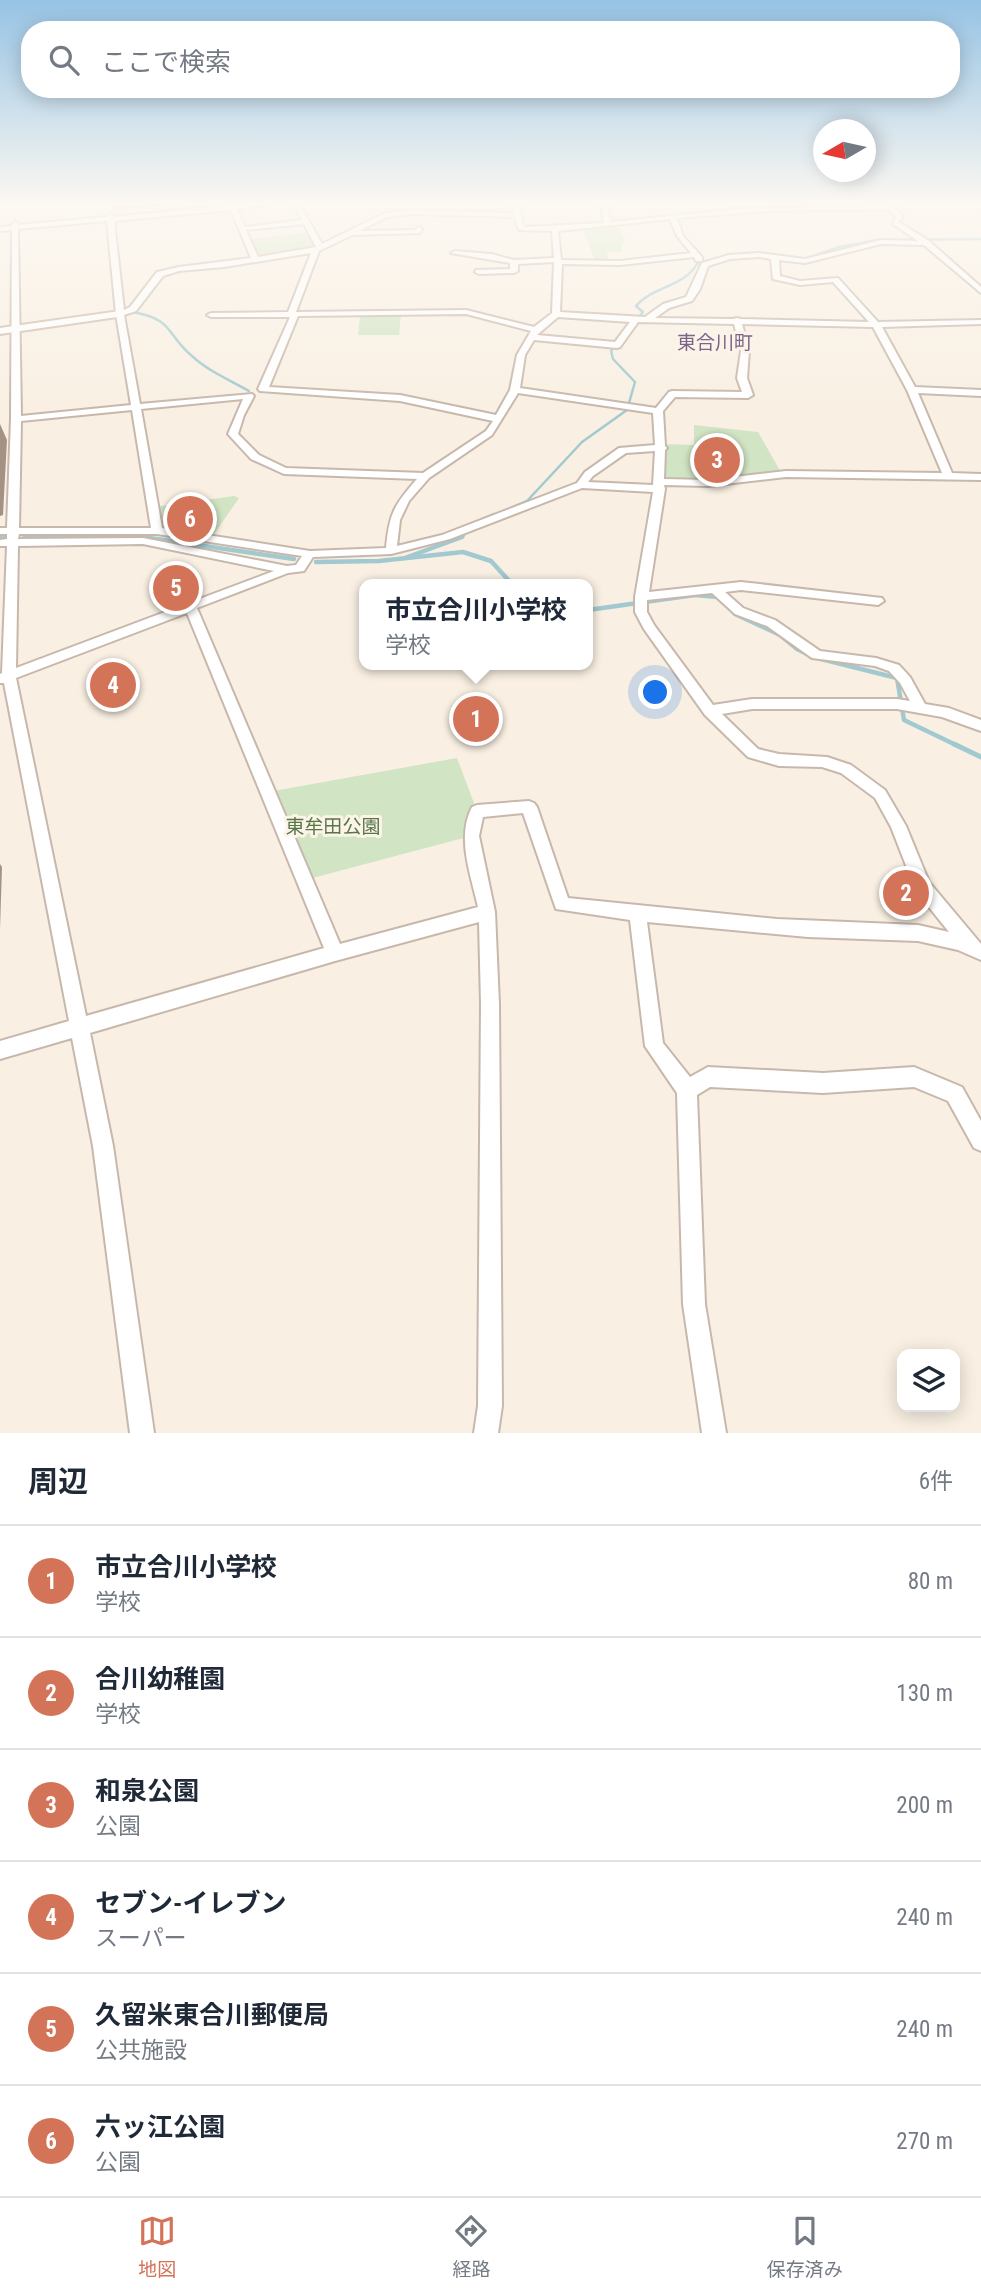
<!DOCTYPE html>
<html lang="ja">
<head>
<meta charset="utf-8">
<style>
  :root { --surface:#fff; --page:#f2f2f3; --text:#1f2937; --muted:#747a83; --line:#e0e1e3; --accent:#d37357 }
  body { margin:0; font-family:"Roboto Condensed","Noto Sans JP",sans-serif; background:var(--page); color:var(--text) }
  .controls { position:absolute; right:21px; bottom:21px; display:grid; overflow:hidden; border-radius:14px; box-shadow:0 4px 18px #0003 }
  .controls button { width:63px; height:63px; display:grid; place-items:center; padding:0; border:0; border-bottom:2px solid var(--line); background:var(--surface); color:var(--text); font:35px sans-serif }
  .compass { position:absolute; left:813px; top:119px; width:63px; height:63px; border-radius:50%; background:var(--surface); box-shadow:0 4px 18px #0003; rotate:261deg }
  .you { position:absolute; left:656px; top:693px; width:24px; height:24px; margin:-18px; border:5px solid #fff; border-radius:50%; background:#1a73e8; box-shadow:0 0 0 10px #1a73e833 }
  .badge { display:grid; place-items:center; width:46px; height:46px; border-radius:50%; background:var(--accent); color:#fff; font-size:23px; font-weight:700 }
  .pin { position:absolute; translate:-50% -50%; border:4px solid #fff; box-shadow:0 2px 7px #0006 }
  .popup { position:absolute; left:359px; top:579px; width:234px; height:91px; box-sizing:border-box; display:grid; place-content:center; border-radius:14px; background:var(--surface); filter:drop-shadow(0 2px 5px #0005); font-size:23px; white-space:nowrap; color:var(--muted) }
  .popup b { font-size:26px; color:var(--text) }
  .popup::after { content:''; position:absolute; left:50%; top:100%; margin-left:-14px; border:14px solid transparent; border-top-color:var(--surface) }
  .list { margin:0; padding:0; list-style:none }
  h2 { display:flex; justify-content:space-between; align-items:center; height:91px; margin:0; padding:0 28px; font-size:30px }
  h2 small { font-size:23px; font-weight:400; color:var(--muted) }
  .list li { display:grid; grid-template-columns:46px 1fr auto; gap:21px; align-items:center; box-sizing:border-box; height:112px; padding:0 28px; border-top:2px solid var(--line) }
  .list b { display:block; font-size:26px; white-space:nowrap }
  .list p { margin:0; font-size:23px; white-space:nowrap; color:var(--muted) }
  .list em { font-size:23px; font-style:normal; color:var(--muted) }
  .icon { flex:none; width:38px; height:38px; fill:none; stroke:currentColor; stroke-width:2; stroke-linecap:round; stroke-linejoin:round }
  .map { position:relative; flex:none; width:981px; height:1433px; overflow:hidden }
  .search { position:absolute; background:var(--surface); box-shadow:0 4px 18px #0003; left:21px; right:21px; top:21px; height:77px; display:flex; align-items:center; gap:18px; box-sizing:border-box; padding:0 24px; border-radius:28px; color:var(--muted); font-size:26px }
  .sheet { height:763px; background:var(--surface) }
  nav { display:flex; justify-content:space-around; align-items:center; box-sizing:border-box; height:98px; border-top:2px solid var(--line); background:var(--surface); font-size:19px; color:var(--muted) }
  nav a { display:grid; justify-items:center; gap:4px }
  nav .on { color:var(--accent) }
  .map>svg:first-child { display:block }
  .green { fill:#d1e4c4 }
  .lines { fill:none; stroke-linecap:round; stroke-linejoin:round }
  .stream-far2 { stroke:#a2c9d0; stroke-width:2.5 }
  .stream-far1 { stroke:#a2c9d0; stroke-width:4.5 }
  .stream { stroke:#a2c9d0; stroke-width:5 }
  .street-casing { stroke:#c8b8ac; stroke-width:4 }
  .secondary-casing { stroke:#cdbaac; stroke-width:4 }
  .street { fill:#fff; fill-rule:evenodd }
  .secondary { fill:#fff; fill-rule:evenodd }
  .shaded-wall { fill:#a49285 }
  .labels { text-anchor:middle; stroke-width:6; stroke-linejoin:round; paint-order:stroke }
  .far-quarter-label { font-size:19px; fill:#7d658a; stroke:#fcf4e9 }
  .park-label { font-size:19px; fill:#577749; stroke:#fcf4e9 }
</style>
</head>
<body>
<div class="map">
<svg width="981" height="1433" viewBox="0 0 981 1433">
  <rect width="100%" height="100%" fill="#f9f0e3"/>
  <g class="green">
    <polygon points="617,224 626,241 621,244 622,252 607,252 608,263 596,263 582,228"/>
    <polygon points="312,232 320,248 255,259 246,240"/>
    <polygon points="401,314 399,335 358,335 360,315"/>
    <polygon points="694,425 758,432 782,474 708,483 661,482 662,444 694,445"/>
    <polygon points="234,496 239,498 210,540 157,531 154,507"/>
    <polygon points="457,758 477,811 471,836 305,880 268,792"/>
  </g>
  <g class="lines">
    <g class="stream-far2">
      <polyline points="0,227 18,225"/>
      <polyline points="733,255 757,253 805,259 839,247 877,240 981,239"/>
      <path d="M132 312C174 319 165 333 192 356 208 371 230 380 249 391"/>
      <path d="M636 320 643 312 636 306C653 286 684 287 697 264L725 256"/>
      <polyline points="490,517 527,501 582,442 627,410 635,382 613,359 611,351 617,343"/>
    </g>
    <g class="stream-far1">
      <polyline points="482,520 494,515"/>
      <polyline points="0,538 10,538"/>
      <polyline points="24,538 150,538 294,559"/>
      <polyline points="405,558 462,537 466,529"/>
      <polyline points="316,562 379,561 463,552 491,561 512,584"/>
      <polyline points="588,610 695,595 718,597"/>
      <polyline points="732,610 735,614 780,635 797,649 813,657 897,678 904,720 958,746"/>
    </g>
    <polyline class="stream" points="954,744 981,757"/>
    <defs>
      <path id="street" d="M229 205H265L237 209 245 227 302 220 294 205H300L322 244 385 213 410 210 514 213 513 205H519L524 227 604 223 601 205H607L611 222 740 209 892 205 903 216 899 222 929 241 981 287V293L924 245 881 244 805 263 779 260 780 276 800 281 838 278 878 322 981 320V324L882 327 915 387 981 390V396L918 393 952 473 981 474V480L786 477 708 486 664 485 665 489 649 592 741 582 882 598 884 601 878 605 741 590 725 592 743 608 775 620 820 651 876 658 899 665 910 677 925 704 949 708 981 720V731L942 717 897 709H752L722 714 758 749 779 754 827 757 851 765 885 790 906 826 929 882 981 944V960L958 950 918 941 808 937 647 922 663 1043 690 1077 708 1067 823 1073 914 1067 962 1087 981 1121V1151L974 1148 948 1101 914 1087 823 1093 710 1087 697 1095 705 1304 726 1433H702L683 1304 677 1093 645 1046 630 920 556 909 523 813 483 817 479 836 495 912 499 1004 502 1406 498 1433H474L478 1406 481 1004 479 922 335 961 90 1033 113 1146 154 1433H130L93 1146 72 1038 0 1059V1041L69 1021 4 683H0V674L2 673 7 546H0V540L7 539V534H0V528H7L11 419 12 230 0 231V227L12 226 15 221 18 225 107 217 110 213 114 217ZM888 209 896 216 893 224 918 241 881 240 805 259 759 253 729 255 702 263 686 297 663 304 645 317 560 312 562 264 620 265 694 257 696 261H702V257L683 236 677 218 770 211ZM231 210 251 258 179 267 157 272 130 307 124 310 114 221ZM410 214 515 217 519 230 552 231 554 258 514 260 491 254 455 251 451 253 510 263V269L476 270 475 272 479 274 514 273 518 271V264L554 262 552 313 534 327 466 310 296 312 319 251 352 235 420 233 422 229 419 227 415 230 359 231 387 217ZM670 219 677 236 691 253 620 261 561 260 558 231ZM107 221 116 314 131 405 21 416 18 229ZM304 224 316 247 258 257 246 230ZM311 253 288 312 211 313 207 315 211 317H290L258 389 260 391 400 401 493 421 486 431 423 473 286 468 259 455 238 434 244 415 254 396 252 394 140 404 124 315 136 311 163 276 179 271 224 267ZM759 257 771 259 773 279 800 285 833 282 869 322 741 319 737 318 733 319 655 318 669 308 692 301 700 289 708 266 730 259ZM466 314 531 331 517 355 510 390 496 415 400 395 269 387 298 316ZM558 317 630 322 615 342 537 335ZM638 322 734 324 741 351 737 378 742 392 672 391 669 392 656 408 520 388 525 355 534 340 617 348 620 347ZM742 324 873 327 907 390 942 473 786 471 708 480 664 479 665 450 667 448 665 446 663 411 675 397 748 398 753 395 747 378 749 351ZM518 393 653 413 655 445 619 448 585 472 577 483 442 535 397 546 400 520 409 501 429 478 492 435ZM243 399 228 434 251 459 284 474 417 479C394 505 389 514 386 548L310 551 162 528 141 409ZM132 410 151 528H19L21 421ZM655 451 653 485 588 482 593 476 626 453ZM582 488 653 492 635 597V612L644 629 705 715 748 757 779 766 822 767 841 773 875 798 891 827 916 891 949 932 918 925 777 919 568 898 537 807 534 803 529 801 477 805 472 807C456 838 471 875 478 907L340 944 197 608 288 573 304 571 313 557 391 554 450 539ZM19 534H157L302 556 296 565 287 566 143 538 18 539ZM143 544 274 571 16 668 18 546ZM712 593 735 614 767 626 812 658 875 666 889 671 900 683 910 701 897 699H752L713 705 654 625 647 612V600ZM187 613 324 948 86 1016 16 678Z"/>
      <g id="secondary">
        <polygon points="810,205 819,205 819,206 815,209"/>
        <polygon points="120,311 124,312 124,316 0,334 0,328"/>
      </g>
    </defs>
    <use href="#street" class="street-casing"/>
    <use href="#secondary" class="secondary-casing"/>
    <use href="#street" class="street"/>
    <use href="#secondary" class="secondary"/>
  </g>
  <g class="shaded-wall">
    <polygon points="113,205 174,205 114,210"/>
    <polygon points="0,424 7,440 3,515 0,516"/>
    <polygon points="0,864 2,867 0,929"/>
  </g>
  <linearGradient id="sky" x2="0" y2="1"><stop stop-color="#96c3e4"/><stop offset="0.5" stop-color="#fcf8f2"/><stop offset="1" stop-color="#fcf8f2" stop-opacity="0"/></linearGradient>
  <rect width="981" height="406" fill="url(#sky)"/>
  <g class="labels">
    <g class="far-quarter-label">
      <text x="715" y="349">東合川町</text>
    </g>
    <g class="park-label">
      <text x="333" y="833">東牟田公園</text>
    </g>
  </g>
</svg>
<div class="controls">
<button><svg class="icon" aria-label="layers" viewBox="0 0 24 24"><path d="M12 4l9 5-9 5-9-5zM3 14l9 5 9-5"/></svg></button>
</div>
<svg class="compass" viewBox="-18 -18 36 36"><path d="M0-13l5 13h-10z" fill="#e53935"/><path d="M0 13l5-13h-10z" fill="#747a83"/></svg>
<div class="you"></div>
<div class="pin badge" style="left:476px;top:719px">1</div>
<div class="popup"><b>市立合川小学校</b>学校</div>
<div class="pin badge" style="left:906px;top:893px">2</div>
<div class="pin badge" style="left:717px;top:460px">3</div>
<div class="pin badge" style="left:113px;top:685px">4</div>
<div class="pin badge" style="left:176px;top:588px">5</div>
<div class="pin badge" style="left:190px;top:519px">6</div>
<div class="search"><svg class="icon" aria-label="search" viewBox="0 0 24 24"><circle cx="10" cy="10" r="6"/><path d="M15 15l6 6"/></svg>ここで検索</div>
</div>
<section class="sheet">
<h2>周辺<small>6件</small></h2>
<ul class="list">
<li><span class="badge">1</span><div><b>市立合川小学校</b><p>学校</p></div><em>80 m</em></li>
<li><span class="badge">2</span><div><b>合川幼稚園</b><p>学校</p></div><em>130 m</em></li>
<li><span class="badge">3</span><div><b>和泉公園</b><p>公園</p></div><em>200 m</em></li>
<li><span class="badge">4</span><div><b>セブン-イレブン</b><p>スーパー</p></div><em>240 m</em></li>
<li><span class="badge">5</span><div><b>久留米東合川郵便局</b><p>公共施設</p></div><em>240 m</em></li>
<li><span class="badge">6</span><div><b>六ッ江公園</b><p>公園</p></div><em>270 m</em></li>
</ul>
</section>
<nav>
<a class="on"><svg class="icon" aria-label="map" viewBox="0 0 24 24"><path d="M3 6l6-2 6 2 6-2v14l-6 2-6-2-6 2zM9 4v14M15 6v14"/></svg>地図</a>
<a><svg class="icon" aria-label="directions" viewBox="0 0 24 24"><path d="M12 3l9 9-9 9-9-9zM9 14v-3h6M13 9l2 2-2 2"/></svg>経路</a>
<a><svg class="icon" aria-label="saved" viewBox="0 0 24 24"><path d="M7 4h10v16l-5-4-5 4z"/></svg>保存済み</a>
</nav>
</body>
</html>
